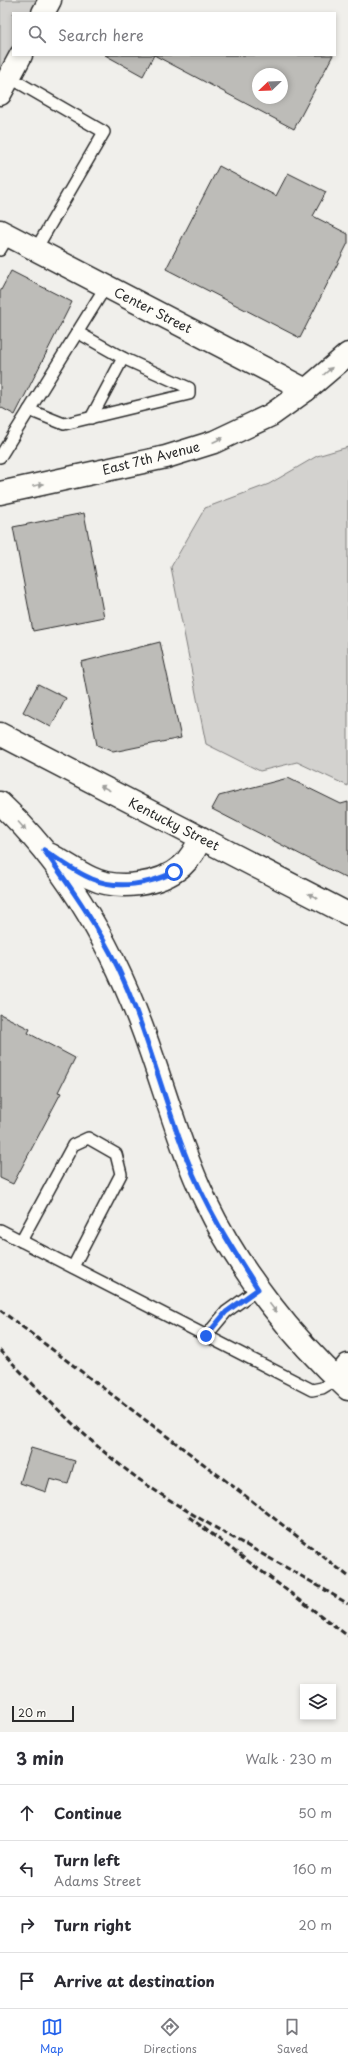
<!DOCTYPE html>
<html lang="en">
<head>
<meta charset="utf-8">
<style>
  :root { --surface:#fff; --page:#f7f7f7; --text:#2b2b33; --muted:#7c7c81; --line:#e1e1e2; --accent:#2563eb }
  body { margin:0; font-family:"Playpen Sans",sans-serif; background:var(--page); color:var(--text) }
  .controls { position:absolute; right:12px; bottom:12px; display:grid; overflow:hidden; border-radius:0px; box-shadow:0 2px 6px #0003 }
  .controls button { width:36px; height:36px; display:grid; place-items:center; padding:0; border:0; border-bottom:1px solid var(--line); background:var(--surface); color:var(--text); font:20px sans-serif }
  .compass { position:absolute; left:252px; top:68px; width:36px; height:36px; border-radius:50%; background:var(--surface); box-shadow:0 2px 6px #0003; rotate:247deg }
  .scale { position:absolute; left:12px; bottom:10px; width:62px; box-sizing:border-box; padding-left:4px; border:2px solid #2b2b2b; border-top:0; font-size:11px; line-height:14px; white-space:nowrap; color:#2b2b2b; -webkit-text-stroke:3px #fdfcf7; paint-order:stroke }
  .stop { position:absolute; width:12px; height:12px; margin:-9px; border:3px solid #2563eb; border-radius:50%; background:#fff }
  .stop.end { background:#2563eb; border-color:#fff; box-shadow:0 1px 4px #0008 }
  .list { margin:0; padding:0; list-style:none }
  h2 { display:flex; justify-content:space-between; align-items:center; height:52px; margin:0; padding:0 16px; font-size:17px }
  h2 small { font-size:13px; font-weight:400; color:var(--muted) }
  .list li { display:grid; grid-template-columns:26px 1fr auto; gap:12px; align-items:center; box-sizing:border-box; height:56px; padding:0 16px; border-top:1px solid var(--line) }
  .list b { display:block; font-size:15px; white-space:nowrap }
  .list p { margin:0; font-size:13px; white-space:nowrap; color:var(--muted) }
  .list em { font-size:13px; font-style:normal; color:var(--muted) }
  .icon { flex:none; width:22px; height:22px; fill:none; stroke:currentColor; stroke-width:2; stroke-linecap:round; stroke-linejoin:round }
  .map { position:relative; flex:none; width:348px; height:1732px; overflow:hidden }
  .search { position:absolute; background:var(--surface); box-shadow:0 2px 6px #0003; left:12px; right:12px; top:12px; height:44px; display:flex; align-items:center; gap:10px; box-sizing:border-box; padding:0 14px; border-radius:0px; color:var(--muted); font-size:15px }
  .sheet { height:276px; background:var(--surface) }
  nav { display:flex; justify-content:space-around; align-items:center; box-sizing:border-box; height:56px; border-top:1px solid var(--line); background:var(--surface); font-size:11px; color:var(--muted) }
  nav a { display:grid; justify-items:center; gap:2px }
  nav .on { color:var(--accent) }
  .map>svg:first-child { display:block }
  .green { fill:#d3d2cf; stroke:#7f7e7d }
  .building { fill:#bdbcb8; stroke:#2b2b2b; fill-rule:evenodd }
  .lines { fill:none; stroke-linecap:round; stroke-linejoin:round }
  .lane-casing { stroke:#2b2b2b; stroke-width:14 }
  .street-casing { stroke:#2b2b2b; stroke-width:25 }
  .primary-casing { stroke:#2b2b2b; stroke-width:25 }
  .lane { stroke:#fdfcf7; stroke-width:11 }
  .street { stroke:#fdfcf7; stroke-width:22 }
  .primary { stroke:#fdfcf7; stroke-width:22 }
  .rail { stroke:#2b2b2b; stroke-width:3; stroke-dasharray:6 3; stroke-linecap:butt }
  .oneway { fill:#9e9e9b }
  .route { stroke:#2563eb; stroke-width:5 }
  .labels { text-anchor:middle; stroke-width:3; stroke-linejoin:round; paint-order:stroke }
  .street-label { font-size:13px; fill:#2b2b2b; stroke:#fdfcf7 }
</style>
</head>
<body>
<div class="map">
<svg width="348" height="1732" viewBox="0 0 348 1732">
  <rect width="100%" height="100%" fill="#f0efeb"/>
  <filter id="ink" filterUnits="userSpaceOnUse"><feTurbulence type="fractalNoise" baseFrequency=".025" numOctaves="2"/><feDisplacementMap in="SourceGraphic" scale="8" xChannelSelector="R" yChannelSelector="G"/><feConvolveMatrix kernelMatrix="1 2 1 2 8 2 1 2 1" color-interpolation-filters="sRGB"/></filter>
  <g filter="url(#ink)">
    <g class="green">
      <polygon points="0,0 50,0 43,13 13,13 13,55 0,94"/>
      <polygon points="348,447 348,786 297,762 260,771 206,744 171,567 205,508 269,484 317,456"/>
    </g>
    <g class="building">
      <path d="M105 55H333L294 129 154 55 143 76ZM258 74H282V98H258Z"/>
      <polygon points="219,166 276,196 288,173 326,192 313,216 348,234 348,243 300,338 166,269"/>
      <polygon points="11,271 72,302 15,415 0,407 0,292"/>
      <polygon points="84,513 104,617 33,631 13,527"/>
      <polygon points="160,642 181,738 113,752 97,745 81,662"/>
      <polygon points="38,684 66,698 51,727 23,712"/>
      <polygon points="288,778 341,804 348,802 348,879 212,809 219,796"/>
      <polygon points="0,1014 30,1029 28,1033 75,1058 58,1092 61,1093 13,1184 0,1178"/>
      <polygon points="31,1448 75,1461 68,1484 50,1479 46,1492 20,1483"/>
    </g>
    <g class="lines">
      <defs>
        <g id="lane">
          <polyline points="9,77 104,132 36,249"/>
          <polyline points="0,250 9,235"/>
          <polyline points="29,410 64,424 189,394 189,388 123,358 77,332"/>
          <polyline points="91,418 123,358"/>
          <polyline points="0,457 106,286"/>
          <polyline points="0,1230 312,1390 322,1388 337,1379"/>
          <polyline points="21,1241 73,1145 88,1138 116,1154 121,1174 73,1267"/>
          <polyline points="206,1336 226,1312 258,1289"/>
        </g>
        <g id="street">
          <polyline points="0,231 306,390"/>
          <polyline points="337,1379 348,1365"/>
        </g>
        <g id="primary">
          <polyline points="43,13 50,0"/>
          <polyline points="0,94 21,55"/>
          <polyline points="0,493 166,457 214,442 271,415 306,390 348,354"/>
          <polyline points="0,734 348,914"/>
          <path d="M0 803C67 866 113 948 144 1033 165 1090 180 1148 206 1202 238 1269 293 1339 348 1389"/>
          <path d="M51 855C65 863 78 872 91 878 118 891 160 885 182 866 191 858 196 848 201 838"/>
        </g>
      </defs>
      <use href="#lane" class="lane-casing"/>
      <use href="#street" class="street-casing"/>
      <use href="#primary" class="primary-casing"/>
      <use href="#lane" class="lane"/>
      <use href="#street" class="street"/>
      <use href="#primary" class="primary"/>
      <g class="rail">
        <polyline points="0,1310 234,1487 348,1576"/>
        <path d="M0 1350C46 1398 94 1449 150 1487 213 1530 283 1563 348 1604"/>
        <polyline points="189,1517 348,1636"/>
      </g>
    </g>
    <defs><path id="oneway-solid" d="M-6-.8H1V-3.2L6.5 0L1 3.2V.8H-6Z"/></defs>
    <g class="oneway">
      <use href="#oneway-solid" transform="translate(328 371) rotate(-41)"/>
      <use href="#oneway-solid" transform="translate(218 440) rotate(-25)"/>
      <use href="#oneway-solid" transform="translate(38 485) rotate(-12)"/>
      <use href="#oneway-solid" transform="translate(105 788) rotate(-153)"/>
      <use href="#oneway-solid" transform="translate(22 826) rotate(48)"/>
      <use href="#oneway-solid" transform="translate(313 896) rotate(-153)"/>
      <use href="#oneway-solid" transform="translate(273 1308) rotate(53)"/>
    </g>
  </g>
  <g class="lines" filter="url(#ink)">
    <path class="route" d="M174 872C150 884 118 890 92 879 75 872 59 860 44 850 71 888 98 926 118 968 147 1029 162 1096 187 1159 205 1206 231 1247 258 1289L226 1312 206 1336"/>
  </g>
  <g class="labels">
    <g class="street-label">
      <text transform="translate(153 310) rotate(27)" y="5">Center Street</text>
      <text transform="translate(151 458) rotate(-14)" y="5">East 7th Avenue</text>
      <text transform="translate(174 824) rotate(27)" y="5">Kentucky Street</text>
    </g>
  </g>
</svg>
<div class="controls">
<button><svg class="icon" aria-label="layers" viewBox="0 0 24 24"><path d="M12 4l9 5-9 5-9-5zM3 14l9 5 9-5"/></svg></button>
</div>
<svg class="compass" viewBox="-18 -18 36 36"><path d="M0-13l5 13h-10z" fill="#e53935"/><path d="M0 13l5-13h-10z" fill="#7c7c81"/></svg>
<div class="scale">20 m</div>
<div class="stop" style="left:174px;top:872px"></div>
<div class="stop end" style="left:206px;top:1336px"></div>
<div class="search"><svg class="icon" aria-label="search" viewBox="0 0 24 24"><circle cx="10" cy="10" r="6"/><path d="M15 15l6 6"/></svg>Search here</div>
</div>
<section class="sheet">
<h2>3 min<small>Walk · 230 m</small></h2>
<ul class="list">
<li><svg class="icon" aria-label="ahead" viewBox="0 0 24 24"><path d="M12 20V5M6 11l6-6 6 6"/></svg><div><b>Continue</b></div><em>50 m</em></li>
<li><svg class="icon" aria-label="left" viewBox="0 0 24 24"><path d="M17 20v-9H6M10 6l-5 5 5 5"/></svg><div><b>Turn left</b><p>Adams Street</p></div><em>160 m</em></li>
<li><svg class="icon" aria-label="right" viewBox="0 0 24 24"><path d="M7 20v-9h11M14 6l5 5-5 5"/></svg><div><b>Turn right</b></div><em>20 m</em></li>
<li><svg class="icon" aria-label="arrive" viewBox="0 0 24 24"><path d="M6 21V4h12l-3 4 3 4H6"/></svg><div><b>Arrive at destination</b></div></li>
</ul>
</section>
<nav>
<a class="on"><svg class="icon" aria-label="map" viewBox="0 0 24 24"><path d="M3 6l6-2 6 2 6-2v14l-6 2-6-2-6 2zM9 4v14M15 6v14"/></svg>Map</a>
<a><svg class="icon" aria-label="directions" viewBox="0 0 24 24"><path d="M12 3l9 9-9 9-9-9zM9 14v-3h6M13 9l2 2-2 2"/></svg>Directions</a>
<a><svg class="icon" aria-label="saved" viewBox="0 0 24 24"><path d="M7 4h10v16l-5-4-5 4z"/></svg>Saved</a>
</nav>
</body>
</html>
